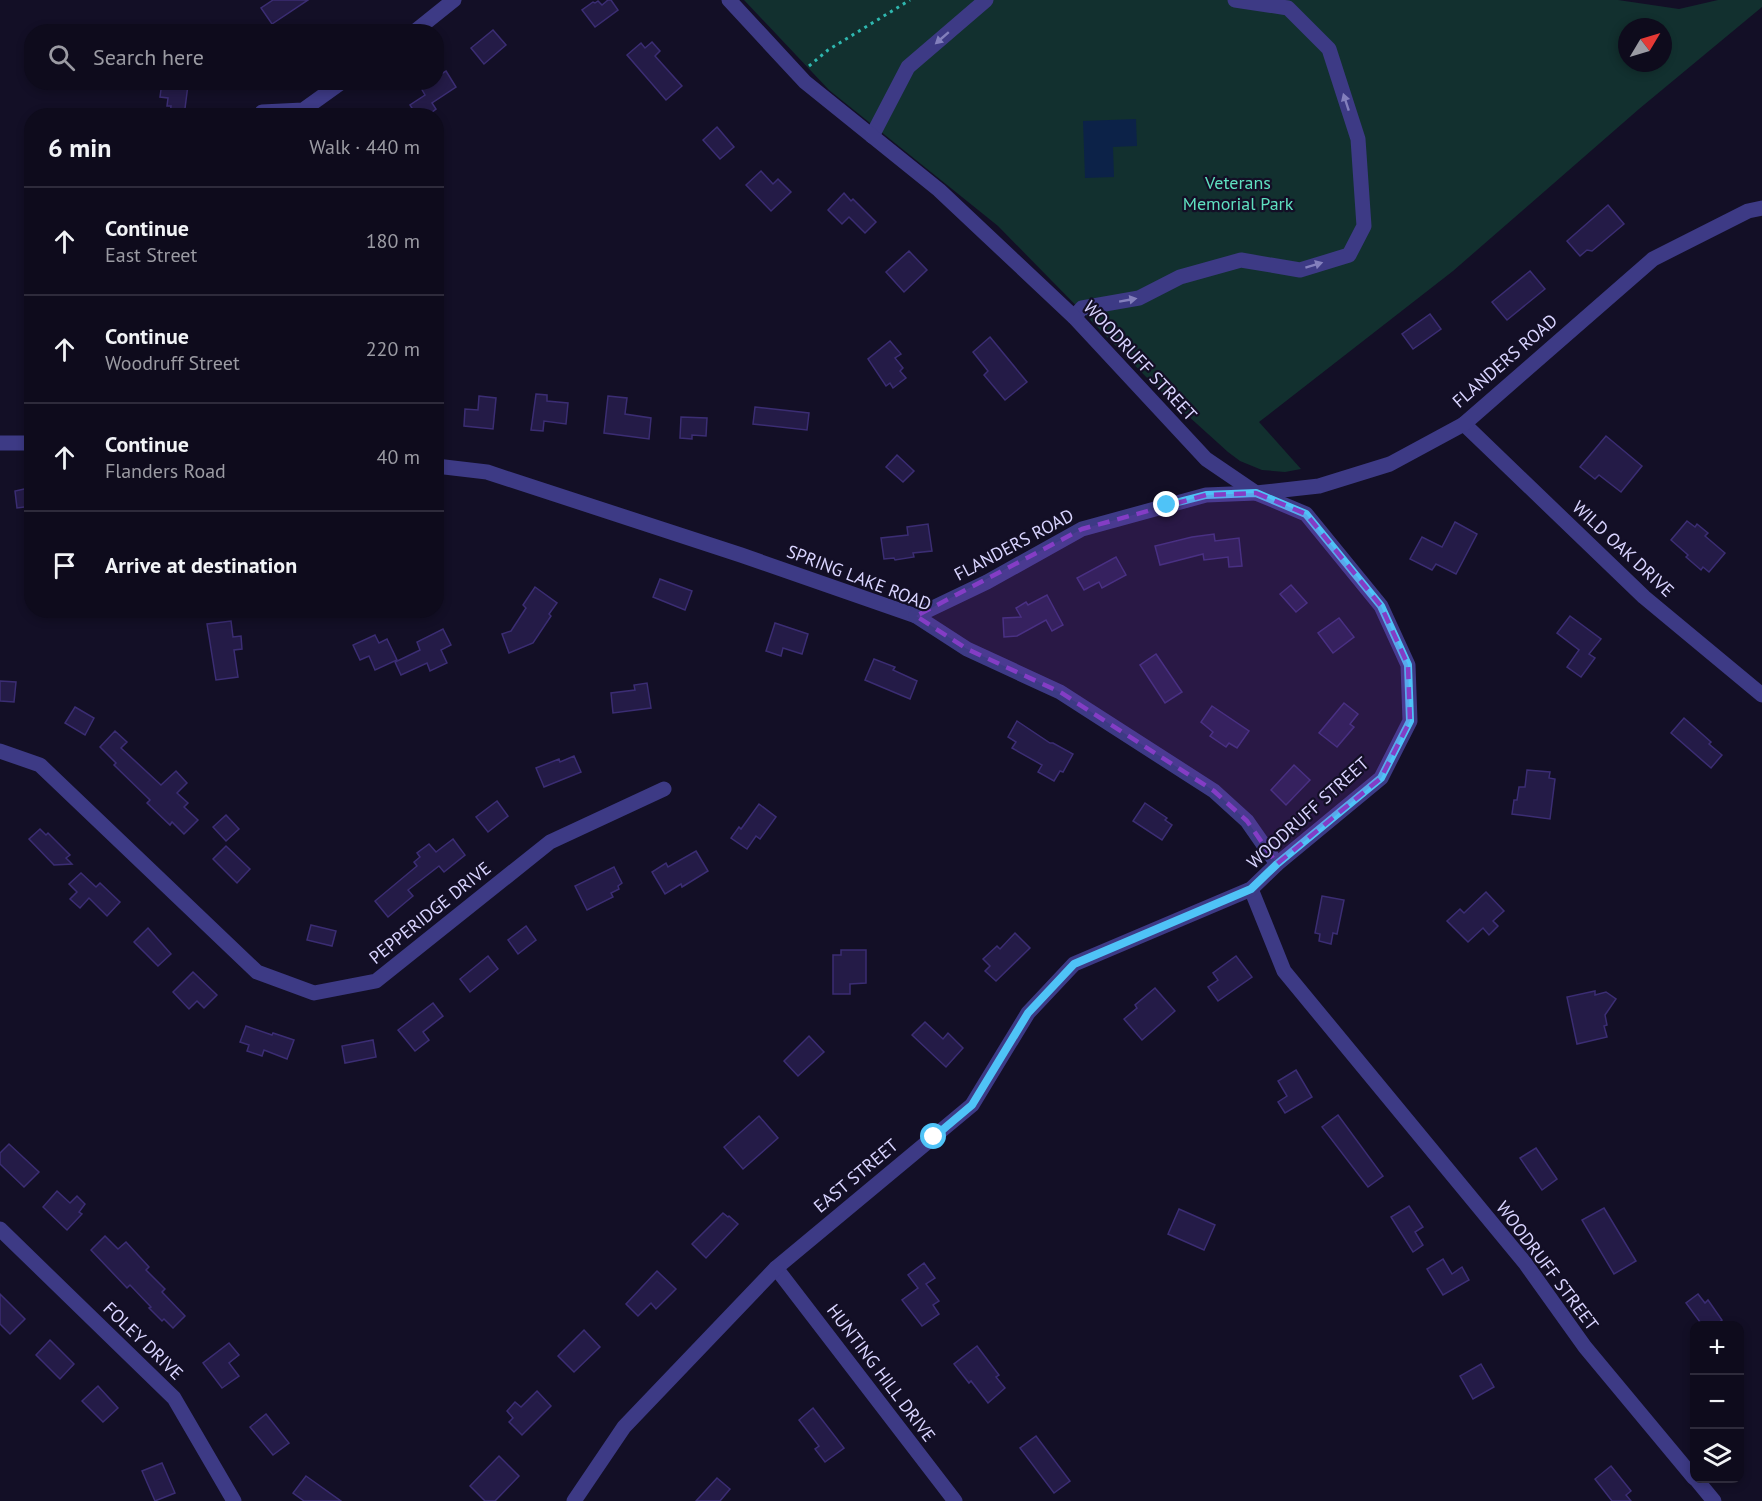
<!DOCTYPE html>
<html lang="en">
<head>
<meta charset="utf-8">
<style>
  :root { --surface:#0e0b1c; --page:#171425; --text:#f1f3f6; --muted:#9b9ba3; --line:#2e2b3b }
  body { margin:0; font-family:"PT Sans",sans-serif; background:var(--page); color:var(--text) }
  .controls { position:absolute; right:18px; bottom:18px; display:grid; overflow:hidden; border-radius:12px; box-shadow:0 3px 9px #0003 }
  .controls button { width:54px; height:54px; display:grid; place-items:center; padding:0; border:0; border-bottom:2px solid var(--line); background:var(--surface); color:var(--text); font:30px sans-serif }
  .compass { position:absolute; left:1618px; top:18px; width:54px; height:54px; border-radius:50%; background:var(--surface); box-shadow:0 3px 9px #0003; rotate:52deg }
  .stop { position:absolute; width:18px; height:18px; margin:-14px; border:4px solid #4fc3f7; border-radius:50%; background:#fff }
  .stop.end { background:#4fc3f7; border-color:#fff; box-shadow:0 2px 6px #0008 }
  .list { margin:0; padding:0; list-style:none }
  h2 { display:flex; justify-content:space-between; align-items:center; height:78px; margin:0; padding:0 24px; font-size:26px }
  h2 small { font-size:20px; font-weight:400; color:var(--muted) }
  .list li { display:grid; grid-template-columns:39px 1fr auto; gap:18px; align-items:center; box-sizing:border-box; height:108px; padding:0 24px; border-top:2px solid var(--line) }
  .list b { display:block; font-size:22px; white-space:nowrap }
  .list p { margin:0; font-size:20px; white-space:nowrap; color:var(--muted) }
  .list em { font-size:20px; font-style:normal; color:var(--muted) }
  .icon { flex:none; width:33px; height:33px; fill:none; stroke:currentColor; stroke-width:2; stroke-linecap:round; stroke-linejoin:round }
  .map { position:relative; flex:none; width:1762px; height:1501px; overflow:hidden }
  .search { position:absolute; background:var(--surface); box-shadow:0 3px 9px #0003; left:24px; top:24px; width:420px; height:66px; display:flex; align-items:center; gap:15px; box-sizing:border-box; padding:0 21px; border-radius:24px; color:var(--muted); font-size:22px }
  .panel { position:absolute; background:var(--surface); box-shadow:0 3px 9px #0003; left:24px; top:108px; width:420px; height:510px; border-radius:24px }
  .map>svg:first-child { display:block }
  .green { fill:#12302f; fill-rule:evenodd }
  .water { fill:#0c2248 }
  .building { fill:#241b47; stroke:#3b2d73; stroke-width:1.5 }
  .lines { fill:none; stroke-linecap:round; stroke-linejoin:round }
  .path { stroke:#2fb8b0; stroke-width:3; stroke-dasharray:3 4.5; stroke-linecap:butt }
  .minor { stroke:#3d3a85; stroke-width:15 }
  .oneway { fill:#837fbc }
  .route { stroke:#4fc3f7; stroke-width:8 }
  .marked { fill:#843dc5; fill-opacity:0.2; stroke:#843dc5; stroke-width:4.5; stroke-dasharray:12 8; stroke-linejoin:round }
  .labels { text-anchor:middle; stroke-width:4.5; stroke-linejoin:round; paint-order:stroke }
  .park-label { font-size:18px; fill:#5fe0c0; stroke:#130f26 }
  .street-label { font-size:18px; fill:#d9d4ff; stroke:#130f26 }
</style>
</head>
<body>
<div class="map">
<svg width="1762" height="1501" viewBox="0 0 1762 1501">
  <rect width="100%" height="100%" fill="#130f26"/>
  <path class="green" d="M744 0H1618L1679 9 1718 0H1762V7L1639 109 1453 271 1259 422 1301 469 1285 472 1262 470 1240 461 1228 452 1155 386 998 226 829 90ZM1627 27H1663V63H1627Z"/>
  <polygon class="water" points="1136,119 1137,146 1113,147 1114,177 1085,178 1083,121"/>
  <g class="building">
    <polygon points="273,0 308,0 272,24 261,8"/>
    <polygon points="608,0 611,0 618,10 595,27 582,10 593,2 595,3 598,1 602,5"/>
    <polygon points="493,30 506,45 484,64 471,48"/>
    <polygon points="652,42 660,51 655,56 682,86 666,100 627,55 641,43 645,48"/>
    <polygon points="446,71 456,87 432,103 436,109 427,116 417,116 410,105 425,95 421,88 429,82 436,82 436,77"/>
    <polygon points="162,82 188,85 184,116 170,116 171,106 167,106 168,98 160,97"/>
    <polygon points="717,127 734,147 720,159 703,140"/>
    <polygon points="761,171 773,184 778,179 791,192 771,211 746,185"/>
    <polygon points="844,193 851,201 853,199 876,222 865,233 849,217 842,224 828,210"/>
    <polygon points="1608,205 1624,224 1592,251 1587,250 1580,256 1567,241"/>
    <polygon points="909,251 927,270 904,292 886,272"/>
    <polygon points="1530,271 1545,289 1507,320 1492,302"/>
    <polygon points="1430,314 1441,329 1413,349 1402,334"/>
    <polygon points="990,337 1027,382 1005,400 984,375 988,371 973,352"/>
    <polygon points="890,341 901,354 895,358 903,368 900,371 906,378 893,388 890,383 886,386 868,359"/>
    <polygon points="536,394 547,395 547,401 568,403 566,424 544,421 543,431 531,430"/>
    <polygon points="479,396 496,398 493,429 464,426 465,409 478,410"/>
    <polygon points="608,396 627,398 625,414 651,418 649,439 604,433"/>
    <polygon points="755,407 809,413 807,430 753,424"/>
    <polygon points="681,417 707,418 706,436 692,435 692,439 680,438"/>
    <polygon points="1606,436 1642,466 1621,492 1599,475 1595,479 1580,467"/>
    <polygon points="897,455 914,471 903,482 886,467"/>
    <polygon points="29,488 32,506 17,508 15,491"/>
    <polygon points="1687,521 1695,527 1697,524 1708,533 1705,536 1725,553 1709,572 1703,567 1701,570 1686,557 1688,555 1671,540"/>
    <polygon points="1455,522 1477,534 1456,574 1436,564 1432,570 1410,559 1422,537 1442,547"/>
    <polygon points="928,524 932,551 913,553 914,557 895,560 894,558 884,559 881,538 908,535 907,527"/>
    <polygon points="1214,534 1215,541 1239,538 1242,566 1229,567 1228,557 1204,560 1203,554 1160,565 1155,546 1192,537"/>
    <polygon points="1116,557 1126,575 1102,588 1099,582 1084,590 1077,578"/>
    <polygon points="660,579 692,591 685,610 653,597"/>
    <polygon points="1291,585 1307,603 1296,612 1280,594"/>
    <polygon points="535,587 557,603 549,614 551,616 533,643 509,653 502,634 511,631 526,608 523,605"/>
    <polygon points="1047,595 1063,625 1052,631 1046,620 1017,636 1004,637 1003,618 1021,617 1016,608 1026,602 1028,605"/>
    <polygon points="1570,616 1601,639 1589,654 1595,658 1581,677 1567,667 1579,650 1557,633"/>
    <polygon points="1339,618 1354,637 1333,653 1318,633"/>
    <polygon points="231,621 233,637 241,636 242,649 234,650 238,677 216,680 207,624"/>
    <polygon points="775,623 808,634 802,654 783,648 781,656 766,651"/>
    <polygon points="443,629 451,645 441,650 447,663 430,671 427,663 401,675 395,662 420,650 417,642"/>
    <polygon points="375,635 379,643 387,639 397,660 375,670 369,656 360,660 353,645"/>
    <polygon points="1156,654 1182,692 1165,703 1140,665"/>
    <polygon points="874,659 895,667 893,670 917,681 910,699 865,680"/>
    <polygon points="0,681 16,682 14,702 0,701"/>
    <polygon points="647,683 651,708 613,713 611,693 635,690 634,685"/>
    <polygon points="1344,703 1358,714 1350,724 1354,727 1337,747 1319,733"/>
    <polygon points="1212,706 1249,731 1237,748 1229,743 1226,747 1210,736 1213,732 1201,722"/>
    <polygon points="75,707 94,718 85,735 65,723"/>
    <polygon points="1684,718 1711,742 1709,744 1722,755 1711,768 1671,733"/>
    <polygon points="1017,721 1050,743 1053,743 1073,754 1063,772 1060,771 1054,781 1038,772 1042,765 1012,748 1016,742 1008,737"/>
    <polygon points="115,731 127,742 121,748 161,785 176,771 187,783 177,793 188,803 184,807 198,820 184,834 172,822 170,825 147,803 150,800 114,765 116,763 100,747"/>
    <polygon points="574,756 581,772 544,787 536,768 559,759 560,762"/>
    <polygon points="1294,765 1310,780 1286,805 1271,790"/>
    <polygon points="1527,770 1550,772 1549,778 1555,779 1550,819 1512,814 1514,800 1517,800 1519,787 1525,787"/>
    <polygon points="497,801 508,816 488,832 476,817"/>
    <polygon points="1145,803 1167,818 1165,820 1172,825 1162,840 1133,821"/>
    <polygon points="759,804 776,817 760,839 756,836 747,849 731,838 739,827 741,829"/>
    <polygon points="226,815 239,829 226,841 213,827"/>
    <polygon points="40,829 46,835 48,833 70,855 66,858 72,864 54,865 29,839"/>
    <polygon points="453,839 465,855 444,872 439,866 408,890 413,896 388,917 375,901 417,866 414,862 420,857 417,853 429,844 436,852"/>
    <polygon points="226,846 250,869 237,883 213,859"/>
    <polygon points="696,851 708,871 682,887 681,884 665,894 652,872 666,863 668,867"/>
    <polygon points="614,867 622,883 618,886 619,889 611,893 613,897 587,910 575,886"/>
    <polygon points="81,873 96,887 100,883 120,902 107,916 89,898 80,908 70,899 77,892 69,884"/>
    <polygon points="1486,892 1504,911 1493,921 1498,926 1489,935 1483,928 1468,942 1447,921 1460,909 1464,913"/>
    <polygon points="1322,896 1344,900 1337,934 1333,933 1331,944 1319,941 1320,934 1315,933"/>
    <polygon points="311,925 336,931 332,946 307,940"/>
    <polygon points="526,926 536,940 518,954 508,940"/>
    <polygon points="148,928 171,954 158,966 134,942"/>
    <polygon points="1015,933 1030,948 996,981 985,971 990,966 983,959 997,946 1000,949"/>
    <polygon points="841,950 866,950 866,983 850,984 850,994 833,994 833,955 841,955"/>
    <polygon points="488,956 498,969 470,992 460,979"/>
    <polygon points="1236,956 1252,977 1218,1001 1208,987 1218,980 1213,973"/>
    <polygon points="193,972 217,995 204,1008 197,1001 189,1009 173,992"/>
    <polygon points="1155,988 1175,1011 1142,1040 1124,1019 1137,1008 1135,1005"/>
    <polygon points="1595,991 1595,995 1606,992 1616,999 1605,1015 1607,1025 1604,1026 1607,1037 1577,1044 1567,997"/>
    <polygon points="433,1003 443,1016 423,1032 429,1040 415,1051 398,1030"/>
    <polygon points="925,1022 943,1039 948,1033 963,1048 946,1067 912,1035"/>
    <polygon points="246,1026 272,1035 273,1033 294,1040 287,1059 264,1050 262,1056 247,1051 249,1045 240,1042"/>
    <polygon points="809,1036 824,1052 798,1076 784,1061"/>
    <polygon points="373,1040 376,1057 345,1063 342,1046"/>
    <polygon points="1296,1070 1312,1097 1285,1113 1278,1102 1287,1096 1278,1081"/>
    <polygon points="1338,1115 1383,1176 1368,1187 1322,1127"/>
    <polygon points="759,1116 778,1138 743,1169 724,1147"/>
    <polygon points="9,1144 39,1172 24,1187 0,1164 0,1153"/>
    <polygon points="1536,1148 1557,1179 1542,1190 1520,1158"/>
    <polygon points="57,1191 70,1203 77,1196 85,1204 79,1212 82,1214 67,1230 43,1207"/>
    <polygon points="1409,1206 1423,1227 1415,1232 1423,1245 1413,1252 1391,1217"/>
    <polygon points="1604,1208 1636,1261 1614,1274 1582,1220"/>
    <polygon points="1179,1209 1215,1225 1204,1250 1168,1234"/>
    <polygon points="723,1213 728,1217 729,1216 738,1224 706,1258 692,1244"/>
    <polygon points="105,1236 118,1249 126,1242 149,1267 146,1270 165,1289 162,1292 185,1316 173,1328 164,1319 162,1321 149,1308 151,1307 130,1285 127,1288 91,1250"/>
    <polygon points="1443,1259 1452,1274 1462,1267 1469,1280 1443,1295 1427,1269"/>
    <polygon points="924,1263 935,1278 926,1284 939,1301 933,1305 939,1314 922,1326 902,1300 918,1288 908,1275"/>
    <polygon points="657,1271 676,1289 656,1309 651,1303 638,1316 626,1304"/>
    <polygon points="0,1294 25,1319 10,1334 0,1324"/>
    <polygon points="1698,1294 1705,1303 1708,1300 1722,1320 1715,1326 1703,1326 1686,1303"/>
    <polygon points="584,1330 600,1347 574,1372 558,1356"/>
    <polygon points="50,1340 74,1364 60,1379 36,1355"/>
    <polygon points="229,1343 239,1355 229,1363 239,1376 222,1388 203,1363"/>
    <polygon points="977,1346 999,1375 996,1377 1005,1388 988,1403 971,1381 969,1383 954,1364"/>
    <polygon points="1481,1364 1494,1387 1473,1399 1460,1376"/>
    <polygon points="98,1386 118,1408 103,1422 82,1401"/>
    <polygon points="537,1391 551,1406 522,1435 509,1422 513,1418 507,1411 515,1402 521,1407"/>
    <polygon points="813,1408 844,1448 825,1462 815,1449 819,1446 799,1420"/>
    <polygon points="266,1414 289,1443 273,1455 250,1427"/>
    <polygon points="1036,1436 1070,1481 1054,1493 1020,1448"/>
    <polygon points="499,1456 519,1476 495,1501 485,1501 470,1486"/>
    <polygon points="162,1463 175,1493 155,1501 142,1471"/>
    <polygon points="1611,1466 1631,1491 1626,1495 1631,1501 1612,1501 1595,1479"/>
    <polygon points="306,1476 341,1501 304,1501 293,1493"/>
    <polygon points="717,1478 730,1489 720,1501 696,1501"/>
  </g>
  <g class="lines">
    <polyline class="path" points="809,66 828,50 910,0"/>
    <g class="minor">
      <polyline points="414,32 454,0"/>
      <polyline points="262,112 303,110 342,82"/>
      <polyline points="872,136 908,67 986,0"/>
      <polyline points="1074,317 1082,308 1139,298 1180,277 1241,260 1300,270 1349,255 1364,226 1358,139 1329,49 1288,8 1235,0"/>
      <polyline points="1464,424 1644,597 1762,695"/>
      <polyline points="0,443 32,443"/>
      <polyline points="436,466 487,472 741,555 916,616 967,649 1060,692 1214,791 1247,821 1277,864"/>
      <polyline points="916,616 987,582 1082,529 1206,495 1256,493 1319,486 1390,464 1464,424 1653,259 1748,211 1762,208"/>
      <polyline points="0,751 40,765 257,972 314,993 376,981 550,842 664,789"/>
      <polyline points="1251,889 1284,971 1525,1263 1585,1347 1694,1478"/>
      <polyline points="0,1229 174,1398 234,1501"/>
      <polyline points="776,1268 955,1501"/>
      <polyline points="1695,1478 1714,1501"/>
      <polyline points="574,1501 624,1427 776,1268 972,1105 1028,1013 1074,964 1251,889 1277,864 1381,778 1410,721 1408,665 1381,606 1306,514 1256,493 1206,459 1074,317 939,190 805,82 729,0"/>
    </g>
  </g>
  <defs><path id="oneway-solid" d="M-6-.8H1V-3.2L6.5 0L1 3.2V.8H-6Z" transform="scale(1.5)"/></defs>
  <g class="oneway">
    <use href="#oneway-solid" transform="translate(942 38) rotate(139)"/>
    <use href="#oneway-solid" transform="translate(1346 102) rotate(-108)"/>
    <use href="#oneway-solid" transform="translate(1314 265) rotate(-17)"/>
    <use href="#oneway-solid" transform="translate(1128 300) rotate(-10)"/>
  </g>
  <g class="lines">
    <polyline class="route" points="934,1137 972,1105 1028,1013 1074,964 1251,889 1277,864 1381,778 1410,721 1408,665 1381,606 1306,514 1256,493 1206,495 1167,505"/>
  </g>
  <path class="marked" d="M1256 493 1306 514 1381 606 1408 665 1410 721 1381 778 1277 864 1247 821 1214 791 1060 692 967 649 916 616 1082 529 1206 495Z"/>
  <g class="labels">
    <g class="park-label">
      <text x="1238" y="189">Veterans<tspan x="1238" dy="21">Memorial Park</tspan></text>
    </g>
    <g class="street-label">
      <text transform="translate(1140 361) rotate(47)" y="6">WOODRUFF STREET</text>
      <text transform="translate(1505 361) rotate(-41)" y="6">FLANDERS ROAD</text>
      <text transform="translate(1014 545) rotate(-28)" y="6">FLANDERS ROAD</text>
      <text transform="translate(1623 549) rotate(43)" y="6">WILD OAK DRIVE</text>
      <text transform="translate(859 578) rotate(21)" y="6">SPRING LAKE ROAD</text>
      <text transform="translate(1308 813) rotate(-42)" y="6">WOODRUFF STREET</text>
      <text transform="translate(430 913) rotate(-39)" y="6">PEPPERIDGE DRIVE</text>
      <text transform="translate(856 1176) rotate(-40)" y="6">EAST STREET</text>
      <text transform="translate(1547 1266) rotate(53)" y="6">WOODRUFF STREET</text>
      <text transform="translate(143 1341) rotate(44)" y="6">FOLEY DRIVE</text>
      <text transform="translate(881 1373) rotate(53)" y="6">HUNTING HILL DRIVE</text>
    </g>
  </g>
</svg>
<div class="controls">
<button>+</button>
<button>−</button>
<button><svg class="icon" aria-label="layers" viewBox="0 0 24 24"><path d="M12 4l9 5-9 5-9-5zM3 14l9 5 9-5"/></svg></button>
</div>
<svg class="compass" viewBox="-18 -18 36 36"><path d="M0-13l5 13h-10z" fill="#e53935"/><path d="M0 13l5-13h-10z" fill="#9b9ba3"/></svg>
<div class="stop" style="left:934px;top:1137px"></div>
<div class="stop end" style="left:1167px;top:505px"></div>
<div class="search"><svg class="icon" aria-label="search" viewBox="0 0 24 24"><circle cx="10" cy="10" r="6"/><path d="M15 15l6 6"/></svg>Search here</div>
<section class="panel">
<h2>6 min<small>Walk · 440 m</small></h2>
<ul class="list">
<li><svg class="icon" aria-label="ahead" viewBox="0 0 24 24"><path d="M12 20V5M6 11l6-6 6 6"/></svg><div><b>Continue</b><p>East Street</p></div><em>180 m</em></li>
<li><svg class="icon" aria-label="ahead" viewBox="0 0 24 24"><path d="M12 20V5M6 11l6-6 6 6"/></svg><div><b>Continue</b><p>Woodruff Street</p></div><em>220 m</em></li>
<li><svg class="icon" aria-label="ahead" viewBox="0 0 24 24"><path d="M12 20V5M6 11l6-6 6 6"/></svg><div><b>Continue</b><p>Flanders Road</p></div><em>40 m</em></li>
<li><svg class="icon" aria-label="arrive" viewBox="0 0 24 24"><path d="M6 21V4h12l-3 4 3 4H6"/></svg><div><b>Arrive at destination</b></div></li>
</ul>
</section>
</div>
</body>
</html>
